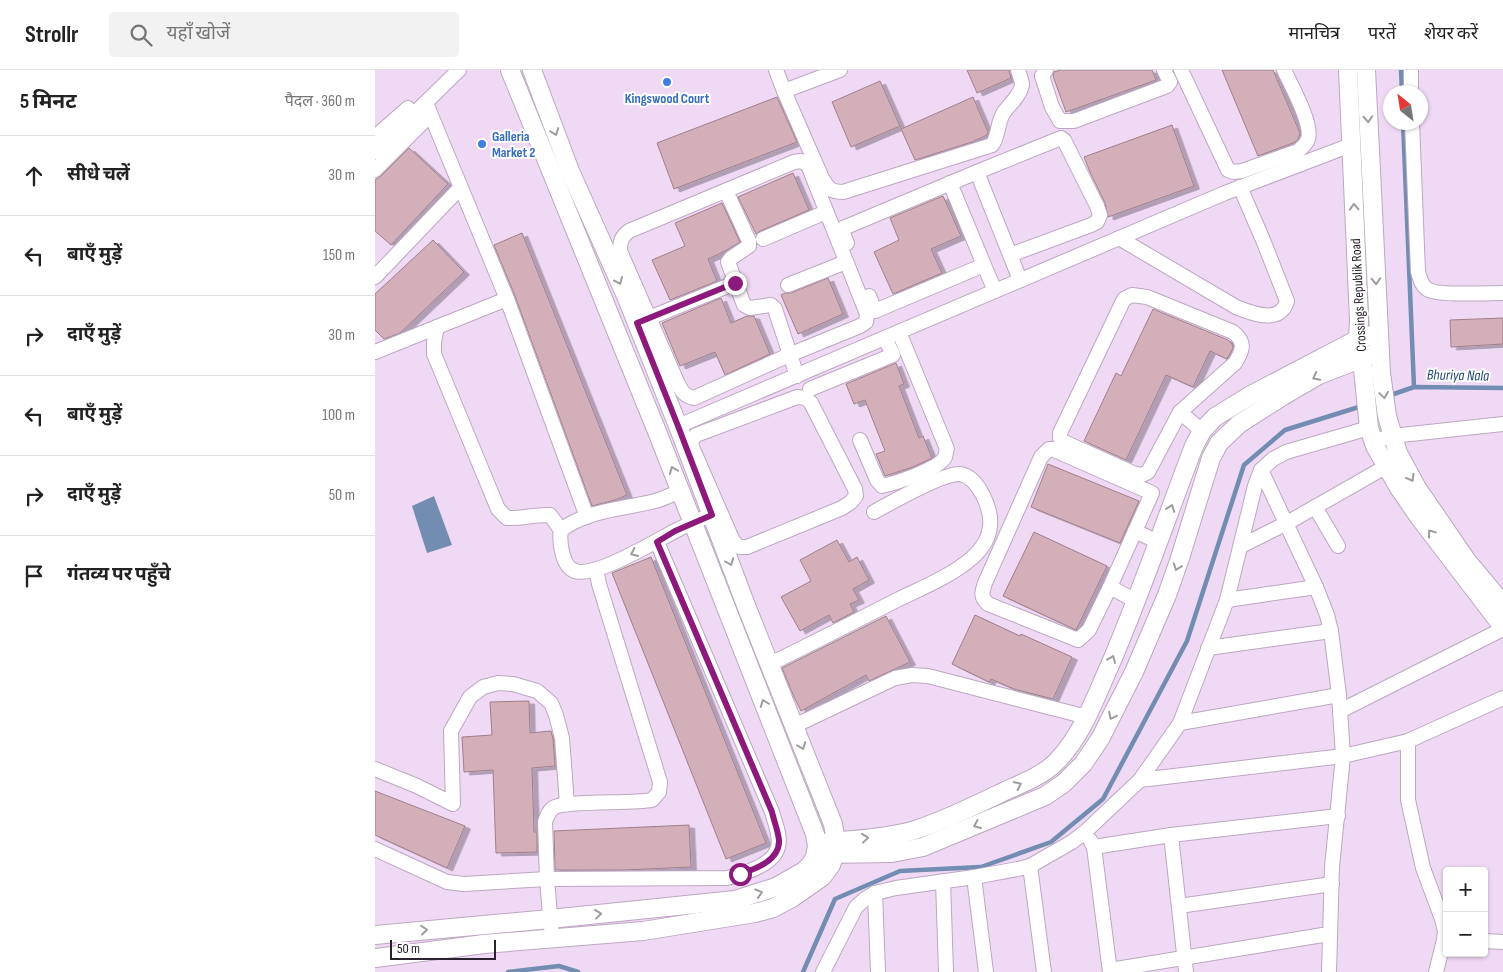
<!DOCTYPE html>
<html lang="hi">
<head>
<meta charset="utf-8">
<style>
  :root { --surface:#fff; --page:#f2f2f2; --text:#222; --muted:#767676; --line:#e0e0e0 }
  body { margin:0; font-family:"Sofia Sans Condensed","Noto Sans Devanagari",sans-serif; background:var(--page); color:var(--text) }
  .controls { position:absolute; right:15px; bottom:15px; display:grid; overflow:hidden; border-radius:5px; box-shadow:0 1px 4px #0004 }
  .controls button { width:45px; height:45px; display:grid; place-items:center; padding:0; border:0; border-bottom:1px solid var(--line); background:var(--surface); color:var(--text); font:25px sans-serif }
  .compass { position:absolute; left:1008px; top:15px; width:45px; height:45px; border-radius:50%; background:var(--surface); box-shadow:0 1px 4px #0004; rotate:330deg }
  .scale { position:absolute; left:15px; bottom:12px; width:106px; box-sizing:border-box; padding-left:5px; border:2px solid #2a222c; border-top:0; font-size:14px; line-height:18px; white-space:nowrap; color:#2a222c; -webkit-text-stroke:4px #fff; paint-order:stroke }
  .stop { position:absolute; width:15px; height:15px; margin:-11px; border:4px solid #8c197b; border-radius:50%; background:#fff }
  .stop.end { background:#8c197b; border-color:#fff; box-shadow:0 1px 5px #0008 }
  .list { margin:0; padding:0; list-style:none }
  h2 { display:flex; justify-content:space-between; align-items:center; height:65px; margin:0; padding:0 20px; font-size:21px }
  h2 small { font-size:16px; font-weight:400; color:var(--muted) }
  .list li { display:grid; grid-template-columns:32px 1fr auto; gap:15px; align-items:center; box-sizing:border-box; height:80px; padding:0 20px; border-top:1px solid var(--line) }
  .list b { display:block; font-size:19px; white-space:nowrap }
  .list em { font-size:16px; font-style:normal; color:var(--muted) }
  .icon { flex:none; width:28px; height:28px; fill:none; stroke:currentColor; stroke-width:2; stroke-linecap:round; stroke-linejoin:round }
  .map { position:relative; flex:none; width:1128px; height:902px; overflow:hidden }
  header { display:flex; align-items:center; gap:30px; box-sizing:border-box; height:70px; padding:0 25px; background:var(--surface); border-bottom:1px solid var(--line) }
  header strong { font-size:24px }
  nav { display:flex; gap:28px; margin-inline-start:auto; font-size:18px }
  .search { width:350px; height:45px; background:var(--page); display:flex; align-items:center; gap:12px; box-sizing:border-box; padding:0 18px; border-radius:5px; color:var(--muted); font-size:19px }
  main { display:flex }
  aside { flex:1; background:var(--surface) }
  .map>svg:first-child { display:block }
  .water { fill:#728db1 }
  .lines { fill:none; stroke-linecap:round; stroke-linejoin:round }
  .stream { stroke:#728db1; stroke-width:4.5 }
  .building { fill:#d3afb9; stroke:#a07f89; filter:url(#shadow) }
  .minor-casing { stroke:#bca7c1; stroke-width:16 }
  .tertiary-casing { stroke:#bca7c1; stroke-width:20 }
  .minor { stroke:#fff; stroke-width:14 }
  .tertiary { stroke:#fff; stroke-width:18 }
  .oneway { stroke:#9f9ca0 }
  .route { stroke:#8c197b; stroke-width:6 }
  .shop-dot { fill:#3f7fe0; stroke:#fff; stroke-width:2 }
  .labels { text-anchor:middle; stroke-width:4; stroke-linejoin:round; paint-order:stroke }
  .shop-label { font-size:14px; font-weight:bold; fill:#366cbe; stroke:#fff }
  .street-label { font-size:14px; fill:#2a222c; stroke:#fff }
  .water-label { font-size:15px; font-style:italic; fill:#264b7c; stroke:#fff }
</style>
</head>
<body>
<header>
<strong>Strollr</strong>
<div class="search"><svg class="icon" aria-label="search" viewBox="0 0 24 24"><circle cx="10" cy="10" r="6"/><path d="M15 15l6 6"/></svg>यहाँ खोजें</div>
<nav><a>मानचित्र</a><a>परतें</a><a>शेयर करें</a></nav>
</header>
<main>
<aside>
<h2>5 मिनट<small>पैदल · 360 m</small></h2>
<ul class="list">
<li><svg class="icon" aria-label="ahead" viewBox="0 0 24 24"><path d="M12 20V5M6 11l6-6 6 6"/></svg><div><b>सीधे चलें</b></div><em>30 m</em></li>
<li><svg class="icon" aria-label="left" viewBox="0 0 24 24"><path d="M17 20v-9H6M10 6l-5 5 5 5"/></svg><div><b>बाएँ मुड़ें</b></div><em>150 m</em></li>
<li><svg class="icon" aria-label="right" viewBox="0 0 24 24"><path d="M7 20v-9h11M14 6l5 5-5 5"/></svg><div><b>दाएँ मुड़ें</b></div><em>30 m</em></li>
<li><svg class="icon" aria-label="left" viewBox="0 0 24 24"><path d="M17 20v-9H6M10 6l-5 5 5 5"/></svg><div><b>बाएँ मुड़ें</b></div><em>100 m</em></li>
<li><svg class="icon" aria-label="right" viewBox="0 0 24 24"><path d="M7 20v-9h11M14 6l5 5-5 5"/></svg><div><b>दाएँ मुड़ें</b></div><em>50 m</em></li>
<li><svg class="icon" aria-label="arrive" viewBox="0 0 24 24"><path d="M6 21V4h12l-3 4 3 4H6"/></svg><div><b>गंतव्य पर पहुँचे</b></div></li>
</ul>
</aside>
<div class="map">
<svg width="1128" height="902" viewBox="0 0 1128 902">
  <defs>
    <filter id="shadow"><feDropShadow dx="5.5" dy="3" stdDeviation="0" flood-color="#0004"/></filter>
  </defs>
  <rect width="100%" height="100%" fill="#f0d9f5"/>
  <polygon class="water" points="59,426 77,475 52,483 37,436"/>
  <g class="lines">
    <g class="stream">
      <polyline points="1026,0 1027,22"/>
      <polyline points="1028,52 1039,317"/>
      <polyline points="1013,326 1039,317 1128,318"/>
      <polyline points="133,902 184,896 203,902"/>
      <polyline points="428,902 460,829 525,801 606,797 676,772 728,729 812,571 869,395 910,360 987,336"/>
    </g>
  </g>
  <g class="building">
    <polygon points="592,0 634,0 636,8 602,23"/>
    <polygon points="685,0 777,0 781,10 691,42 678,6 679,2"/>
    <polygon points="847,0 898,0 925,63 923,70 918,73 883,86"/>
    <polygon points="505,11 525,56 476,77 457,32"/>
    <polygon points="402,27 422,72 299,119 282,73"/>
    <polygon points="598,27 613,62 612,65 597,72 540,90 526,59"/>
    <polygon points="797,55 819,116 733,147 730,133 715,102 709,87"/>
    <polygon points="34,78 73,114 16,175 0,161 0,110 6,106"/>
    <polygon points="418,103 434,140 385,161 381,164 363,127"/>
    <polygon points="568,126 586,166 556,179 567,203 518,224 499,182 524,170 515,148"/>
    <polygon points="347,133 365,172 350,181 333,189 342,211 295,230 277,190 310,176 300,153"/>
    <polygon points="147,163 252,425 240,430 217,436 140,226 119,175"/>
    <polygon points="58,170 89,202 25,263 9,269 0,260 0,224"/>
    <polygon points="453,208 468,244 423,264 406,225 410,223 416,223"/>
    <polygon points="346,228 356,253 372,246 379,246 395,284 350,305 340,282 305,296 287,253"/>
    <polygon points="778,239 853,270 857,274 858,278 852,289 835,281 818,317 791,305 751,390 709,371 741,303 746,306"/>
    <polygon points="1128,248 1128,274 1076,277 1075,250"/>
    <polygon points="521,293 529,314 524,316 544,368 548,366 557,388 538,397 510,406 501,384 510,381 490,330 479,334 471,314"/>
    <polygon points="673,394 764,431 745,473 656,437"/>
    <polygon points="659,462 732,496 701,560 628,526"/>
    <polygon points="462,470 474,492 482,487 494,510 478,519 484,530 475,534 479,542 458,553 454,545 425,561 406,527 436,511 425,490"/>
    <polygon points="276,487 391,773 351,789 237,503"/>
    <polygon points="600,545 645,566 646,564 697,587 678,629 639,619 616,609 614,612 577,594"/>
    <polygon points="511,546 535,592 494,611 491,605 426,641 419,627 407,598"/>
    <polygon points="154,631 155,663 176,661 178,669 180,696 157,698 159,762 162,762 162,782 121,783 118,700 89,702 87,667 117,665 115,632"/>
    <polygon points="0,721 90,756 72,798 0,765"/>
    <polygon points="314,755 316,797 248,800 180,800 179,761"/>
  </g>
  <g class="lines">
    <defs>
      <g id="minor">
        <path d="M401 0 409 21 447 108C453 118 455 122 468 122L617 75C624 66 622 52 629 42 635 34 645 26 647 15 647 10 644 5 643 0"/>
        <polyline points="671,0 667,6 677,37 685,51 699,51 792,16 795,12 789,0"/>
        <path d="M806 0 853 100 859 102 867 101 923 81C927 77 931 75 933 69 938 54 916 15 909 0"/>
        <polyline points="1036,0 1036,22"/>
        <polyline points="409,21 465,0"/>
        <polyline points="51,33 132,229 212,447"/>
        <path d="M1037 52 1043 202C1045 208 1046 215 1052 219 1061 226 1114 223 1128 223"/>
        <polyline points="0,67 33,38"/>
        <polyline points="0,82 84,0"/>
        <path d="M426 91 433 95 492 244 491 252 485 256 414 285 319 328C310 326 307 322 303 314L245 181C245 172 246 167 254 161L419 92Z"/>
        <polyline points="0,100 55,45"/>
        <polyline points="602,102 686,68 689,70 722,136 725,145 722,152 716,155 635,185"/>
        <polyline points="351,121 374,171 374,176 356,188 353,192 369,235 375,238 396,235 400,239 422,306"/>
        <path d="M744 168 861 237C873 242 898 252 908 239 910 237 911 234 912 231L888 170 865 117"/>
        <polyline points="388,169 451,142"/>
        <polyline points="472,173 466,159 602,102 645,210"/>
        <polyline points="609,195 620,221"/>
        <polyline points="0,207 85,118"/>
        <polyline points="413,215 471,192"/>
        <path d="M757 225 772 227 858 262C871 272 868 280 860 293L805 342 773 402 767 405 758 403 689 372 685 368V363L749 229Z"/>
        <polyline points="494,226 500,241 609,195 575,113"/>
        <path d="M132 229 62 257 59 272V284L123 439 132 448C147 449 160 444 175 445L186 460"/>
        <polyline points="267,251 360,213"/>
        <polyline points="0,282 62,257"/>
        <polyline points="435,319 518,285 510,268"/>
        <polygon points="422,327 431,328 436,333 480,419 481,426 476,432 467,438 372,477 364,477 358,471 317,377 316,371 321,365"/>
        <polyline points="805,342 827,361"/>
        <polyline points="303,356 850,123 976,75"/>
        <path d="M485 370 502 410 507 416C521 413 564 399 570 387 571 384 571 381 572 379L524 262"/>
        <polyline points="999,371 1017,366 1128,354"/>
        <path d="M674 379H677L777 423 735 517 714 560 703 570 613 534C605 527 607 522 610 513L666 387Z"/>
        <polyline points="886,400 941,517 952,545 956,561 964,625 968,686 957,797 954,902"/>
        <path d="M306 421C297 424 289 429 280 431 249 439 212 440 186 460 184 471 187 497 200 501 221 508 282 470 302 460 316 453 331 447 345 442"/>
        <polyline points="940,437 963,476"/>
        <polyline points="760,461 783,472"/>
        <polyline points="866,476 912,453 1019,392"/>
        <polyline points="735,517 761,531"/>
        <polyline points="852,530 941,517"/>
        <polyline points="833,578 956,561"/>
        <path d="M395 594C438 573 481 551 524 529 549 517 576 506 597 488 606 480 614 469 615 456 617 440 604 407 585 404 569 403 515 433 499 442"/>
        <polyline points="965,641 1128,559"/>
        <polyline points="805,653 964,625"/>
        <polyline points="419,656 520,608 537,605 553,606 712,647"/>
        <polyline points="1033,671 1033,730 1048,798 1067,849 1070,861 1069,870 1061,902"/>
        <polyline points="0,699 42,716 78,734 76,661 95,627 108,617 123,613 138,614 162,621 176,633 181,645 187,668 192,734"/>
        <polyline points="765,710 968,686 1033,671 1128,628"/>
        <polyline points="796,765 811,902"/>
        <polyline points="715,770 719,777 735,902"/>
        <polyline points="719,777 796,765 963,746"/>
        <path d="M0 779 72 812 89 814 172 809 352 808C368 804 399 795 403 777 406 766 400 753 397 742L282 472"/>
        <polyline points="655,796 669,902"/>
        <polyline points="599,807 611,902"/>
        <polyline points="568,811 571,902"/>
        <polyline points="500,823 503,902"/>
        <polyline points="804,836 957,814"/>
        <path d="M177 868 172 809 170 752C172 746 173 742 178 738 189 730 257 734 277 730L284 722 285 712 224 514 221 499"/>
        <polyline points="1109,871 1128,872"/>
        <polyline points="735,900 954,864"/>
        <polyline points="448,902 481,837 490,829 500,823 521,818 599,807 643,799 655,796 697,772 711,761 765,710 805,653 852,530 880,416 886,400 898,389 911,382 994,358"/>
      </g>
      <g id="tertiary">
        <polyline points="973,0 984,250 983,269 988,299 994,358 1000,376 1024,418 1044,447 1128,557"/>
        <polyline points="991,0 1006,303 1012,346 1023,383 1042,418 1092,491 1128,534"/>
        <path d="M450 773C479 769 511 769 540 760 571 750 601 735 630 721 648 713 669 705 682 691 708 664 720 628 735 595 766 523 791 449 819 376L827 361 840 347 876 325 983 269 1004 263"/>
        <polyline points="449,784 517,783 548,777 670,726 689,713 708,694 725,669 759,602 792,525 805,488 836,388 844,373 864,354 911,324 944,305 1005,281"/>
        <polyline points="0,865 175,849 360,830 401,817 429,801 436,794 440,787 442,776 440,764 281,359 135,0"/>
        <polyline points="0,888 109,874 268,861 380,843 398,838 417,828 447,807 456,795 460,783 461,771 458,754 372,538 303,356 251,226 195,101 157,0"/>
      </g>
    </defs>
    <use href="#minor" class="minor-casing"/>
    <use href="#tertiary" class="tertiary-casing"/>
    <use href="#minor" class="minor"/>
    <use href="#tertiary" class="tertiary"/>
  </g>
  <defs><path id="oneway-chevron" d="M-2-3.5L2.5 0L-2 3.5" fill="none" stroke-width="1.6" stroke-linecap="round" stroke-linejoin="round" transform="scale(1.25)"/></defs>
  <g class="oneway">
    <use href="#oneway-chevron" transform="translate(993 49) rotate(87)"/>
    <use href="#oneway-chevron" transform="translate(180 62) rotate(69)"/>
    <use href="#oneway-chevron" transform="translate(979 137) rotate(-93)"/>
    <use href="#oneway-chevron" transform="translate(244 211) rotate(66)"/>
    <use href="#oneway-chevron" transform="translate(1001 211) rotate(87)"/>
    <use href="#oneway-chevron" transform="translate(941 307) rotate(153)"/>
    <use href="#oneway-chevron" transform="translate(1009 325) rotate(82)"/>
    <use href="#oneway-chevron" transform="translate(298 400) rotate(-112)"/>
    <use href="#oneway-chevron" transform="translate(1036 408) rotate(61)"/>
    <use href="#oneway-chevron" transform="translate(796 438) rotate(-70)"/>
    <use href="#oneway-chevron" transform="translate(1056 463) rotate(-127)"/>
    <use href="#oneway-chevron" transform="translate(259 483) rotate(155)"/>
    <use href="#oneway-chevron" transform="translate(355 492) rotate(69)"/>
    <use href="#oneway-chevron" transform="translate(802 497) rotate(110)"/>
    <use href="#oneway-chevron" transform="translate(737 589) rotate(-67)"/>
    <use href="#oneway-chevron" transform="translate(389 633) rotate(-111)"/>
    <use href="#oneway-chevron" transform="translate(737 646) rotate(116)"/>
    <use href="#oneway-chevron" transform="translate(427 676) rotate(69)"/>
    <use href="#oneway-chevron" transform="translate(643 715) rotate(-26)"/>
    <use href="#oneway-chevron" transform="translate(602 755) rotate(156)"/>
    <use href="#oneway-chevron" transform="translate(490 768) rotate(-6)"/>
    <use href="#oneway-chevron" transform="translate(384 823) rotate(-17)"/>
    <use href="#oneway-chevron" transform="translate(223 844) rotate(-6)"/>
    <use href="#oneway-chevron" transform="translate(49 860) rotate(-5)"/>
  </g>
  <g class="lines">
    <path class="route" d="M360 213 262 253 303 356 337 445 300 461 282 472 397 742C399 751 403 761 404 770 405 790 381 799 365 804"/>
  </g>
  <g class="shop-dot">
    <circle cx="292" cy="12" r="5"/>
    <circle cx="107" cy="74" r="5"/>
  </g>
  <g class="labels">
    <g class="shop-label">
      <text x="292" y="33">Kingswood Court</text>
      <text x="117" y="71" text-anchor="start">Galleria<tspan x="117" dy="16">Market 2</tspan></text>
    </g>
    <g class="street-label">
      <text transform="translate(983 225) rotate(-93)" y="5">Crossings Republik Road</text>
    </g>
    <g class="water-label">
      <text transform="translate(1083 305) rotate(1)" y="5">Bhuriya Nala</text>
    </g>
  </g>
</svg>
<div class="controls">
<button>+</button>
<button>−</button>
</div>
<svg class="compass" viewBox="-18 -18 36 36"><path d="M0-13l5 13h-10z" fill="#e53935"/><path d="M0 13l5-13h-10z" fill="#767676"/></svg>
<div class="scale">50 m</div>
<div class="stop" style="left:365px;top:804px"></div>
<div class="stop end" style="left:360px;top:213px"></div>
</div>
</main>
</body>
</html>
